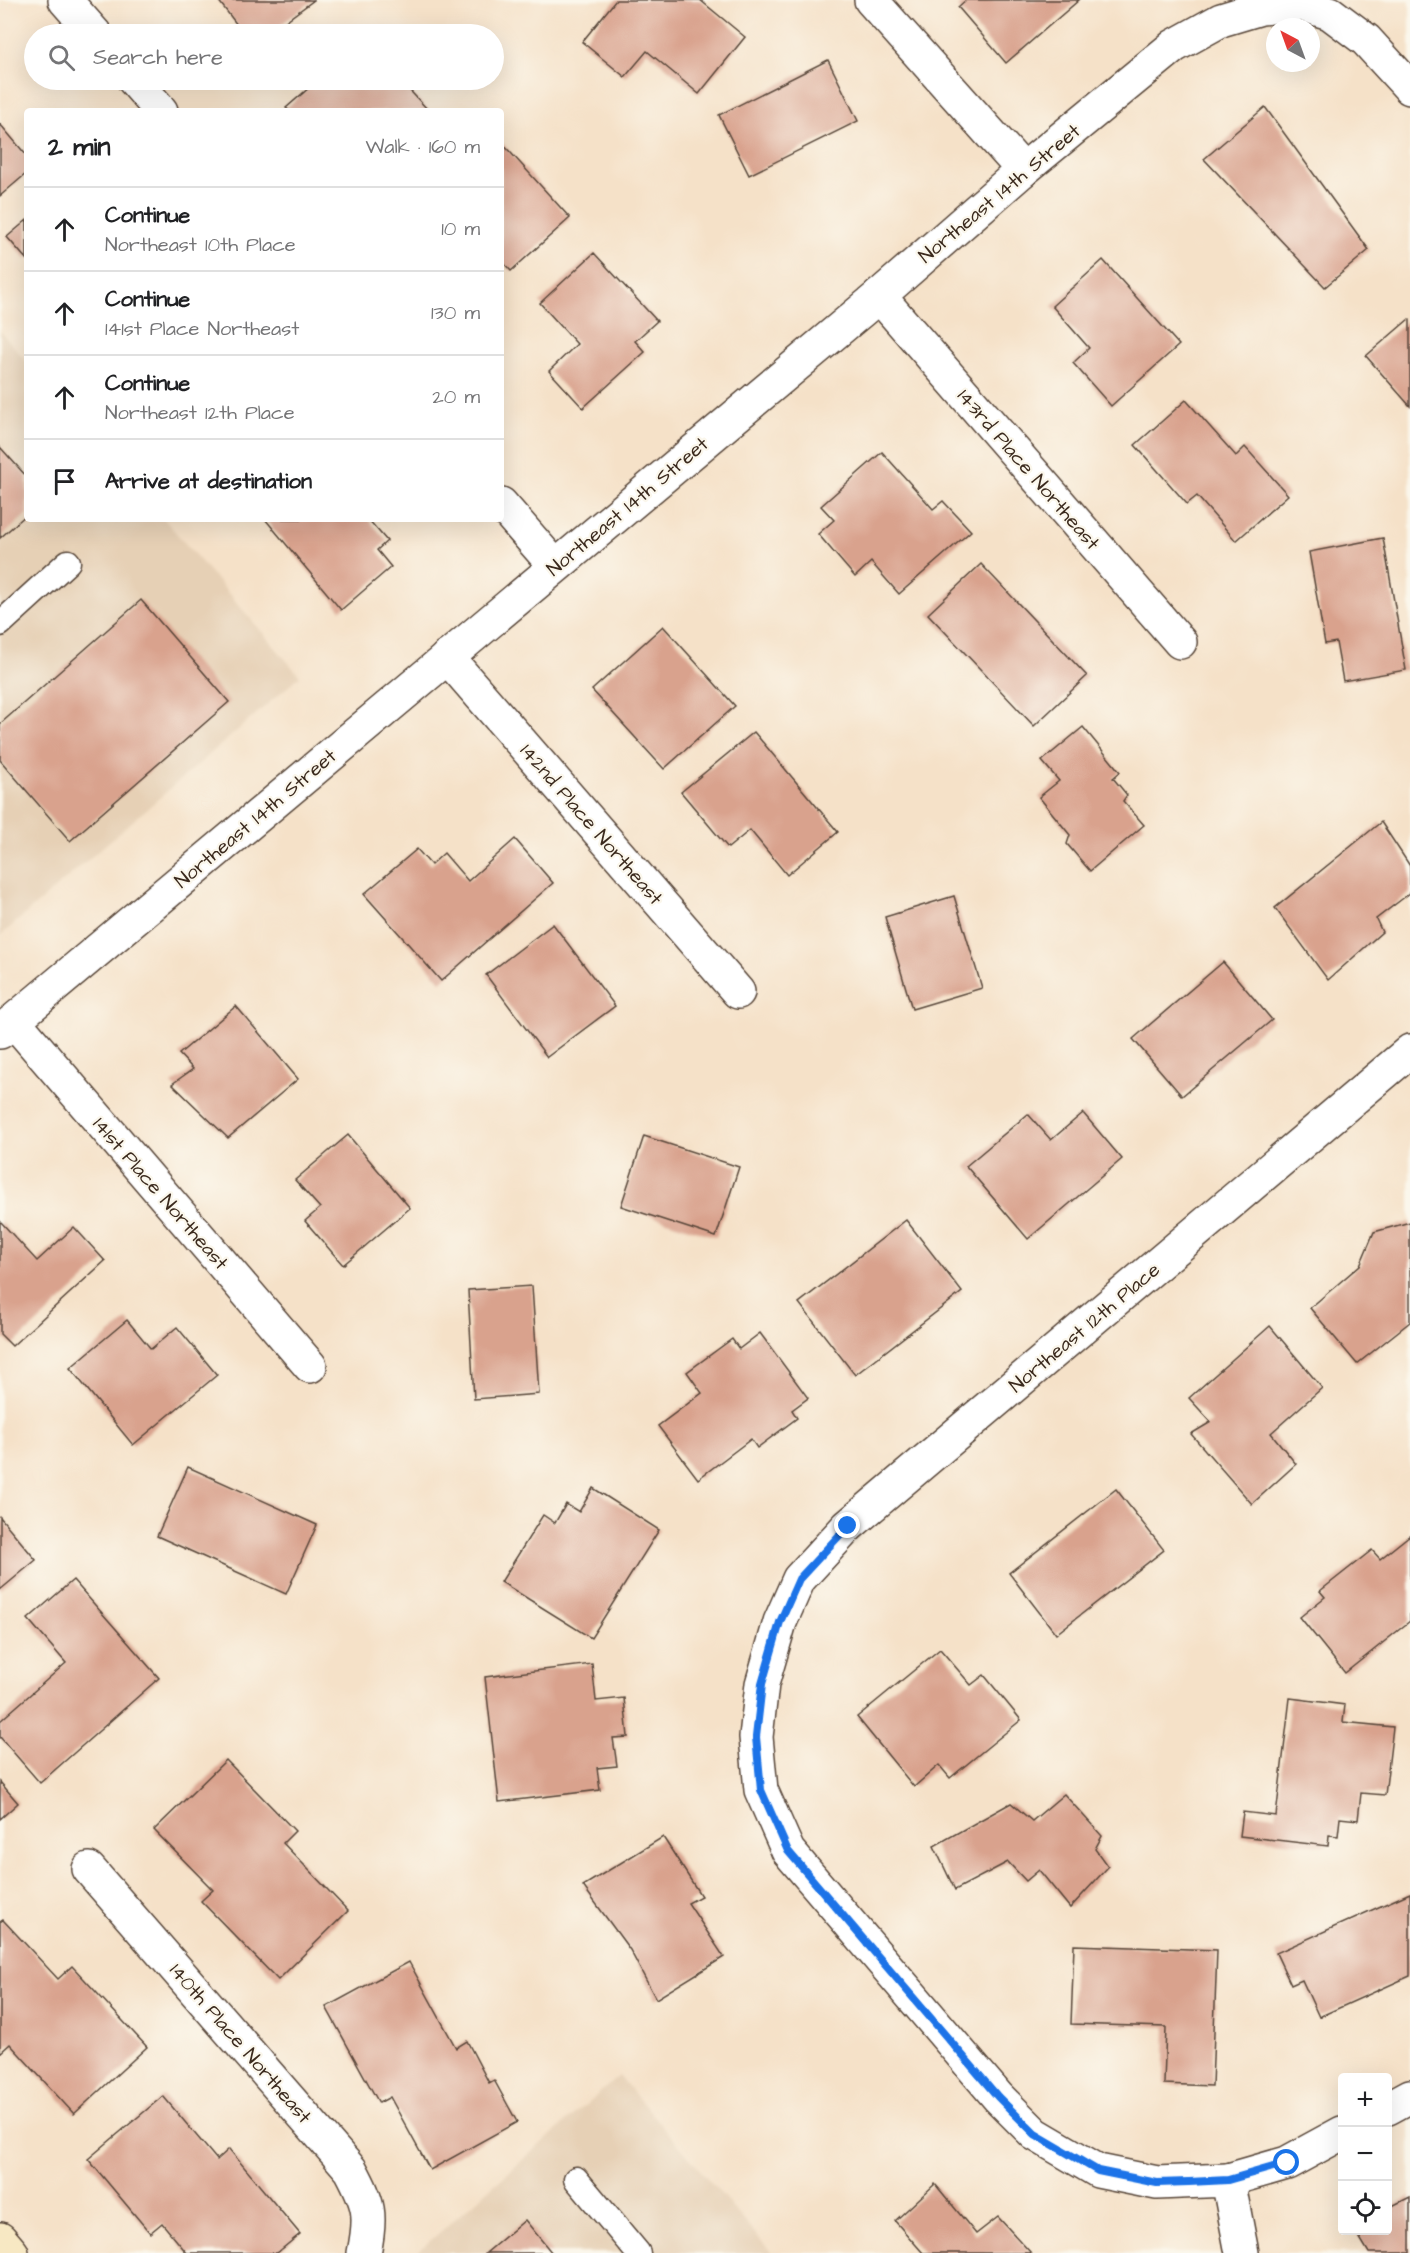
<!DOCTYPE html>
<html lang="en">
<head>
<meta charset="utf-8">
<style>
  :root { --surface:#fff; --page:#f2f2f2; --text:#202124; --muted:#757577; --line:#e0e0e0 }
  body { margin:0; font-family:"Architects Daughter",sans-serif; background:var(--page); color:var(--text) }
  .controls { position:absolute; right:18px; bottom:18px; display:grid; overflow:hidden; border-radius:6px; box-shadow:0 6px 24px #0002 }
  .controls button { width:54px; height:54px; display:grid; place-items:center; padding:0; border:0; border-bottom:2px solid var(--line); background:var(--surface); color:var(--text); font:30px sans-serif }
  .compass { position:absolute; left:1266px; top:18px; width:54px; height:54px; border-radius:50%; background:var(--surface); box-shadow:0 6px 24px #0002; rotate:319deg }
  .stop { position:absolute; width:18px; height:18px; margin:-14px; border:4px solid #1a73e8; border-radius:50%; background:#fff }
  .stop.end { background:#1a73e8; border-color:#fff; box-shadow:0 2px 6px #0008 }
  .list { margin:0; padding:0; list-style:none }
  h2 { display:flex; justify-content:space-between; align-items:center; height:78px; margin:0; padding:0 24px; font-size:26px }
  h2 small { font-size:20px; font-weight:400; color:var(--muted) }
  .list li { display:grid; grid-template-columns:39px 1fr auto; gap:18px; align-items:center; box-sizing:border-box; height:84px; padding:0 24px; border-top:2px solid var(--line) }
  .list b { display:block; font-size:22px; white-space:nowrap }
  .list p { margin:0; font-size:20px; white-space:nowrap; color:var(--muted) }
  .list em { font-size:20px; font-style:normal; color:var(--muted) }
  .icon { flex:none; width:33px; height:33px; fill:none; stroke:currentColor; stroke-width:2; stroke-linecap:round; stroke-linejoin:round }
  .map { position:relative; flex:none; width:1410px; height:2253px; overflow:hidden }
  .search { position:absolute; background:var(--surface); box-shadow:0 6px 24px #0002; left:24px; top:24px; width:480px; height:66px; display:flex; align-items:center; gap:15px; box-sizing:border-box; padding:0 21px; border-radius:33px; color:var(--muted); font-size:22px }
  .panel { position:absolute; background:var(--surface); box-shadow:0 6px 24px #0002; left:24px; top:108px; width:480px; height:414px; border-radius:6px }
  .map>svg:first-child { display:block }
  .built { fill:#e6d0b5 }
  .building { fill:#d9a28d }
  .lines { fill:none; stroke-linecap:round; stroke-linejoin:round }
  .lane-casing { stroke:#574538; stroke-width:27 }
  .street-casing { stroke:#574538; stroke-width:36 }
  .secondary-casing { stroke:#574538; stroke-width:36 }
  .lane { stroke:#fff; stroke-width:24 }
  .street { stroke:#fff; stroke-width:33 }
  .secondary { stroke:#f7e8c3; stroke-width:33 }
  .route { stroke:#1a73e8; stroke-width:8 }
  .labels { text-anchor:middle; stroke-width:4.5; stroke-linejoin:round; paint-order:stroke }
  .street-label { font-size:20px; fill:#3b2a1e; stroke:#fbf7ec }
</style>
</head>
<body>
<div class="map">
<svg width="1410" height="2253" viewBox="0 0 1410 2253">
  <rect width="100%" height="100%" fill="#fbf7ec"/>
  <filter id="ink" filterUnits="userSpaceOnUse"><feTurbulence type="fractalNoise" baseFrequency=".0167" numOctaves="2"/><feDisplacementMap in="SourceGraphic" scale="12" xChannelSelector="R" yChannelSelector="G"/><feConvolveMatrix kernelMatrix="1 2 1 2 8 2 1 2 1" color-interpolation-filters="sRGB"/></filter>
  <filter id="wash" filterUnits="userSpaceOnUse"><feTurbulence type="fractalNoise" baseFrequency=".008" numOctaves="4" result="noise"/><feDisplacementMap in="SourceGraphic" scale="24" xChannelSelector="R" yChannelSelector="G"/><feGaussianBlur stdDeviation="1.35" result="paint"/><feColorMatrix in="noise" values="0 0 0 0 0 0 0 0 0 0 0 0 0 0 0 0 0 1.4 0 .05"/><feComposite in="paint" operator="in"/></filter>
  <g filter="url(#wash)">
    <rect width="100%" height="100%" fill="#f5e1c8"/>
    <g class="built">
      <polygon points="0,331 27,362 27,519 164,519 300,676 0,936"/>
      <polygon points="619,2076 772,2253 416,2253"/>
    </g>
    <g id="blocks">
      <g class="building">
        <polygon points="218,0 314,0 268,34 244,34"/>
        <polygon points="616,0 700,0 745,37 699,94 647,51 625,77 582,42"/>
        <polygon points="966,0 1079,0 1006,63 958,7"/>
        <polygon points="828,60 858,121 749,175 719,115"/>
        <polygon points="318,80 400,80 429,111 290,111 286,108"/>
        <polygon points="1265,107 1369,250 1325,287 1204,159"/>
        <polygon points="0,124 27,156 27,173 0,196"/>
        <polygon points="501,142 570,218 511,271 501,260"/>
        <polygon points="27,220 27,260 7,237"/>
        <polygon points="594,253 657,321 635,341 645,352 583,408 549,371 577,344 540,303"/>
        <polygon points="1103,260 1179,345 1111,406 1073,363 1089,348 1052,306"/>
        <polygon points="1409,319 1410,320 1410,406 1366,356"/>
        <polygon points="1186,400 1236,456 1245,447 1288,495 1236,541 1197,496 1187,504 1135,445"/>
        <polygon points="0,447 27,477 27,514 0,538"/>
        <polygon points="882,452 933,509 943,501 971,531 899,594 871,562 855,577 818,534 834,520 821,506"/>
        <polygon points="265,519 368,519 387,541 377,550 391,567 341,610"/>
        <polygon points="1383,538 1406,670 1343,681 1336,642 1325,644 1309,552"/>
        <polygon points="981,564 1087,676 1034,726 928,614"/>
        <polygon points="141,600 229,702 70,841 0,760 0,724"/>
        <polygon points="663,626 735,706 664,769 592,690"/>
        <polygon points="1083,727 1120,772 1113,778 1127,795 1123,801 1144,825 1090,871 1067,844 1070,835 1039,797 1059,781 1042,761"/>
        <polygon points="754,732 838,832 787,875 750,830 728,848 681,792"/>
        <polygon points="1381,822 1410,866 1410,893 1376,919 1382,932 1328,980 1275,908"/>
        <polygon points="515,839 553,883 441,981 364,894 417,849 431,865 444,853 468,881"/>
        <polygon points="954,896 982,988 912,1009 885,917"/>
        <polygon points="553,924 615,1006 547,1057 486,975"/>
        <polygon points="1223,962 1272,1020 1182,1096 1133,1039"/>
        <polygon points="236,1006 298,1079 228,1138 172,1084 193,1069 179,1054"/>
        <polygon points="1083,1113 1122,1159 1028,1239 966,1166 1028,1114 1051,1140"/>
        <polygon points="348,1135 410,1208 343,1265 305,1221 320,1208 295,1180"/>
        <polygon points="644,1136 739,1167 716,1237 621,1206"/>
        <polygon points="906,1220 962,1292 855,1375 799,1303"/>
        <polygon points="0,1221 37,1261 74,1227 105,1261 12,1346 0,1334"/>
        <polygon points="1410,1222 1410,1322 1357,1364 1310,1308 1360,1265 1374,1232"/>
        <polygon points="532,1286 539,1394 474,1399 468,1290"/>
        <polygon points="127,1320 151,1349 177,1327 217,1375 133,1445 70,1368"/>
        <polygon points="1270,1326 1322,1388 1271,1433 1296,1464 1252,1504 1191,1434 1211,1422 1189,1398"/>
        <polygon points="760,1333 808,1398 792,1410 797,1418 757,1448 751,1439 698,1479 658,1426 702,1393 687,1372 732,1339 739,1349"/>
        <polygon points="188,1467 317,1525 286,1594 157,1536"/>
        <polygon points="593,1488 659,1530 591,1638 501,1582 543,1515 555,1523 566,1504 579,1512"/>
        <polygon points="1116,1489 1164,1550 1056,1634 1009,1573"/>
        <polygon points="0,1517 36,1560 0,1590"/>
        <polygon points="1410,1535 1410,1621 1345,1673 1300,1617 1325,1597 1320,1591 1372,1550 1380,1559"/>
        <polygon points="73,1580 159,1678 40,1783 0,1737 0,1721 66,1663 28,1619"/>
        <polygon points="940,1649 971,1685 984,1675 1021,1720 950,1778 939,1765 914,1787 857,1717"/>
        <polygon points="592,1664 596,1701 624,1698 628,1737 613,1738 617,1766 597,1768 600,1790 499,1802 485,1677"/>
        <polygon points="1290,1698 1345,1705 1343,1722 1393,1727 1385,1795 1361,1793 1358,1820 1340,1818 1338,1836 1329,1835 1328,1846 1240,1836 1243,1812 1276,1816"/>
        <polygon points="226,1760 295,1831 283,1843 348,1911 278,1980 201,1901 213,1890 154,1830"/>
        <polygon points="0,1782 18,1803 0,1819"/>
        <polygon points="1064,1794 1102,1836 1095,1849 1108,1867 1070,1908 1039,1870 1026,1881 1008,1862 955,1890 934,1846 1011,1803 1032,1821"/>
        <polygon points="663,1837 701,1896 688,1903 724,1957 656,1999 630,1950 583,1886"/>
        <polygon points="1410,1893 1410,1976 1319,2017 1302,1980 1291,1985 1276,1953"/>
        <polygon points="3,1920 58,1979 72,1966 147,2047 74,2114 10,2044 0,2053 0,1922"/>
        <polygon points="1074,1945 1217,1950 1212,2086 1164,2084 1166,2027 1071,2024"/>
        <polygon points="409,1962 456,2048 467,2041 489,2083 494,2080 517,2122 430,2170 390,2097 379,2103 326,2007"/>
        <polygon points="163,2096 217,2160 229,2149 300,2234 277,2253 187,2253 162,2223 150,2233 88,2159"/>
        <polygon points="935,2184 976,2234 998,2217 1031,2253 923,2253 895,2221"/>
        <polygon points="1410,2197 1410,2253 1369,2253 1355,2230 1388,2230 1388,2208"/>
        <polygon points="525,2220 552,2253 486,2253"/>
      </g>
    </g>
  </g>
  <g filter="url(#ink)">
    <use href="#blocks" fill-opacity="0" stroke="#574538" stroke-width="1.5"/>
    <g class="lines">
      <defs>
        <g id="lane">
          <polyline points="0,624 68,562"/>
          <polyline points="576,2179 638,2253"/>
        </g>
        <g id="street">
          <polyline points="65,0 95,34"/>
          <polyline points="871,0 1023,170"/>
          <polyline points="134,80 161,111"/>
          <polyline points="879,296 1180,642"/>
          <polyline points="501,504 555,566"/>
          <polyline points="447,657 738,992"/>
          <polyline points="14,1021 310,1366"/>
          <polyline points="0,1032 879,296 1023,170 1174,46 1221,20 1261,8 1300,4 1330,13 1366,40 1410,88"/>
          <path d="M89 1869 351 2170C369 2204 372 2214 364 2253"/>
          <polyline points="1388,2108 1410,2096"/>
          <polyline points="1228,2180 1287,2163 1342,2133"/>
          <polyline points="1242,2253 1228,2180 1157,2183 1098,2171 1035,2134 998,2097 788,1851 761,1790 756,1737 762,1684 780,1622 799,1579 848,1526 1410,1051"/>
        </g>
        <polyline id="secondary" points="0,2239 12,2253"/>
      </defs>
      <use href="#lane" class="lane-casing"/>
      <use href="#street" class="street-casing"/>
      <use href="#secondary" class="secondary-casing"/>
      <use href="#lane" class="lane"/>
      <use href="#street" class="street"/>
      <use href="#secondary" class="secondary"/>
    </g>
  </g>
  <g class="lines" filter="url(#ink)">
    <polyline class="route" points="848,1526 799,1579 780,1622 762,1684 756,1737 761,1790 788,1851 998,2097 1035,2134 1098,2171 1157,2183 1189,2182 1228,2180 1287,2163"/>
  </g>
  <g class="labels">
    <g class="street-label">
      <text transform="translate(999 193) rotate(-40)" y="7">Northeast 14th Street</text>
      <text transform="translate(1029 469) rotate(49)" y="7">143rd Place Northeast</text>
      <text transform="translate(627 506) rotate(-40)" y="7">Northeast 14th Street</text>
      <text transform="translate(255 818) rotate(-40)" y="7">Northeast 14th Street</text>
      <text transform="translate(592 824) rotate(49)" y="7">142nd Place Northeast</text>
      <text transform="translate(161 1193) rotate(49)" y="7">141st Place Northeast</text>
      <text transform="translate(1084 1327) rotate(-40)" y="7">Northeast 12th Place</text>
      <text transform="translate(241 2043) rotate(49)" y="7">140th Place Northeast</text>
    </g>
  </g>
</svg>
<div class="controls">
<button>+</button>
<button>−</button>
<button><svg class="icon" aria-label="locate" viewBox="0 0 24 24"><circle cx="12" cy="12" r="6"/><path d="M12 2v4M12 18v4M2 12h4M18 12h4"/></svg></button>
</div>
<svg class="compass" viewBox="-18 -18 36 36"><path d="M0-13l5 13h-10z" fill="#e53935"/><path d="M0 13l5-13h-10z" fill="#757577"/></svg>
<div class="stop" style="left:1287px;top:2163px"></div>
<div class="stop end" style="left:848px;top:1526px"></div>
<div class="search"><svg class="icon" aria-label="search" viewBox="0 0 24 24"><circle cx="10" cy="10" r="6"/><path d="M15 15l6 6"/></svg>Search here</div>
<section class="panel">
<h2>2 min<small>Walk · 160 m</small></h2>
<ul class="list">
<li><svg class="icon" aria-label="ahead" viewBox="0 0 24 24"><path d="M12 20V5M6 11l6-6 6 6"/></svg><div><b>Continue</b><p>Northeast 10th Place</p></div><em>10 m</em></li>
<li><svg class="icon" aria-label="ahead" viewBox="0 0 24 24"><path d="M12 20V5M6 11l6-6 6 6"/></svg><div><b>Continue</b><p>141st Place Northeast</p></div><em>130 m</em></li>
<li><svg class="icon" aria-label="ahead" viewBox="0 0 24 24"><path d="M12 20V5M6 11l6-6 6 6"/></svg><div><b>Continue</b><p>Northeast 12th Place</p></div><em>20 m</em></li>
<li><svg class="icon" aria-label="arrive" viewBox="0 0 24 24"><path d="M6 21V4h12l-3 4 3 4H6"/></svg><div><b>Arrive at destination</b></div></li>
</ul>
</section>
</div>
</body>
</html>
